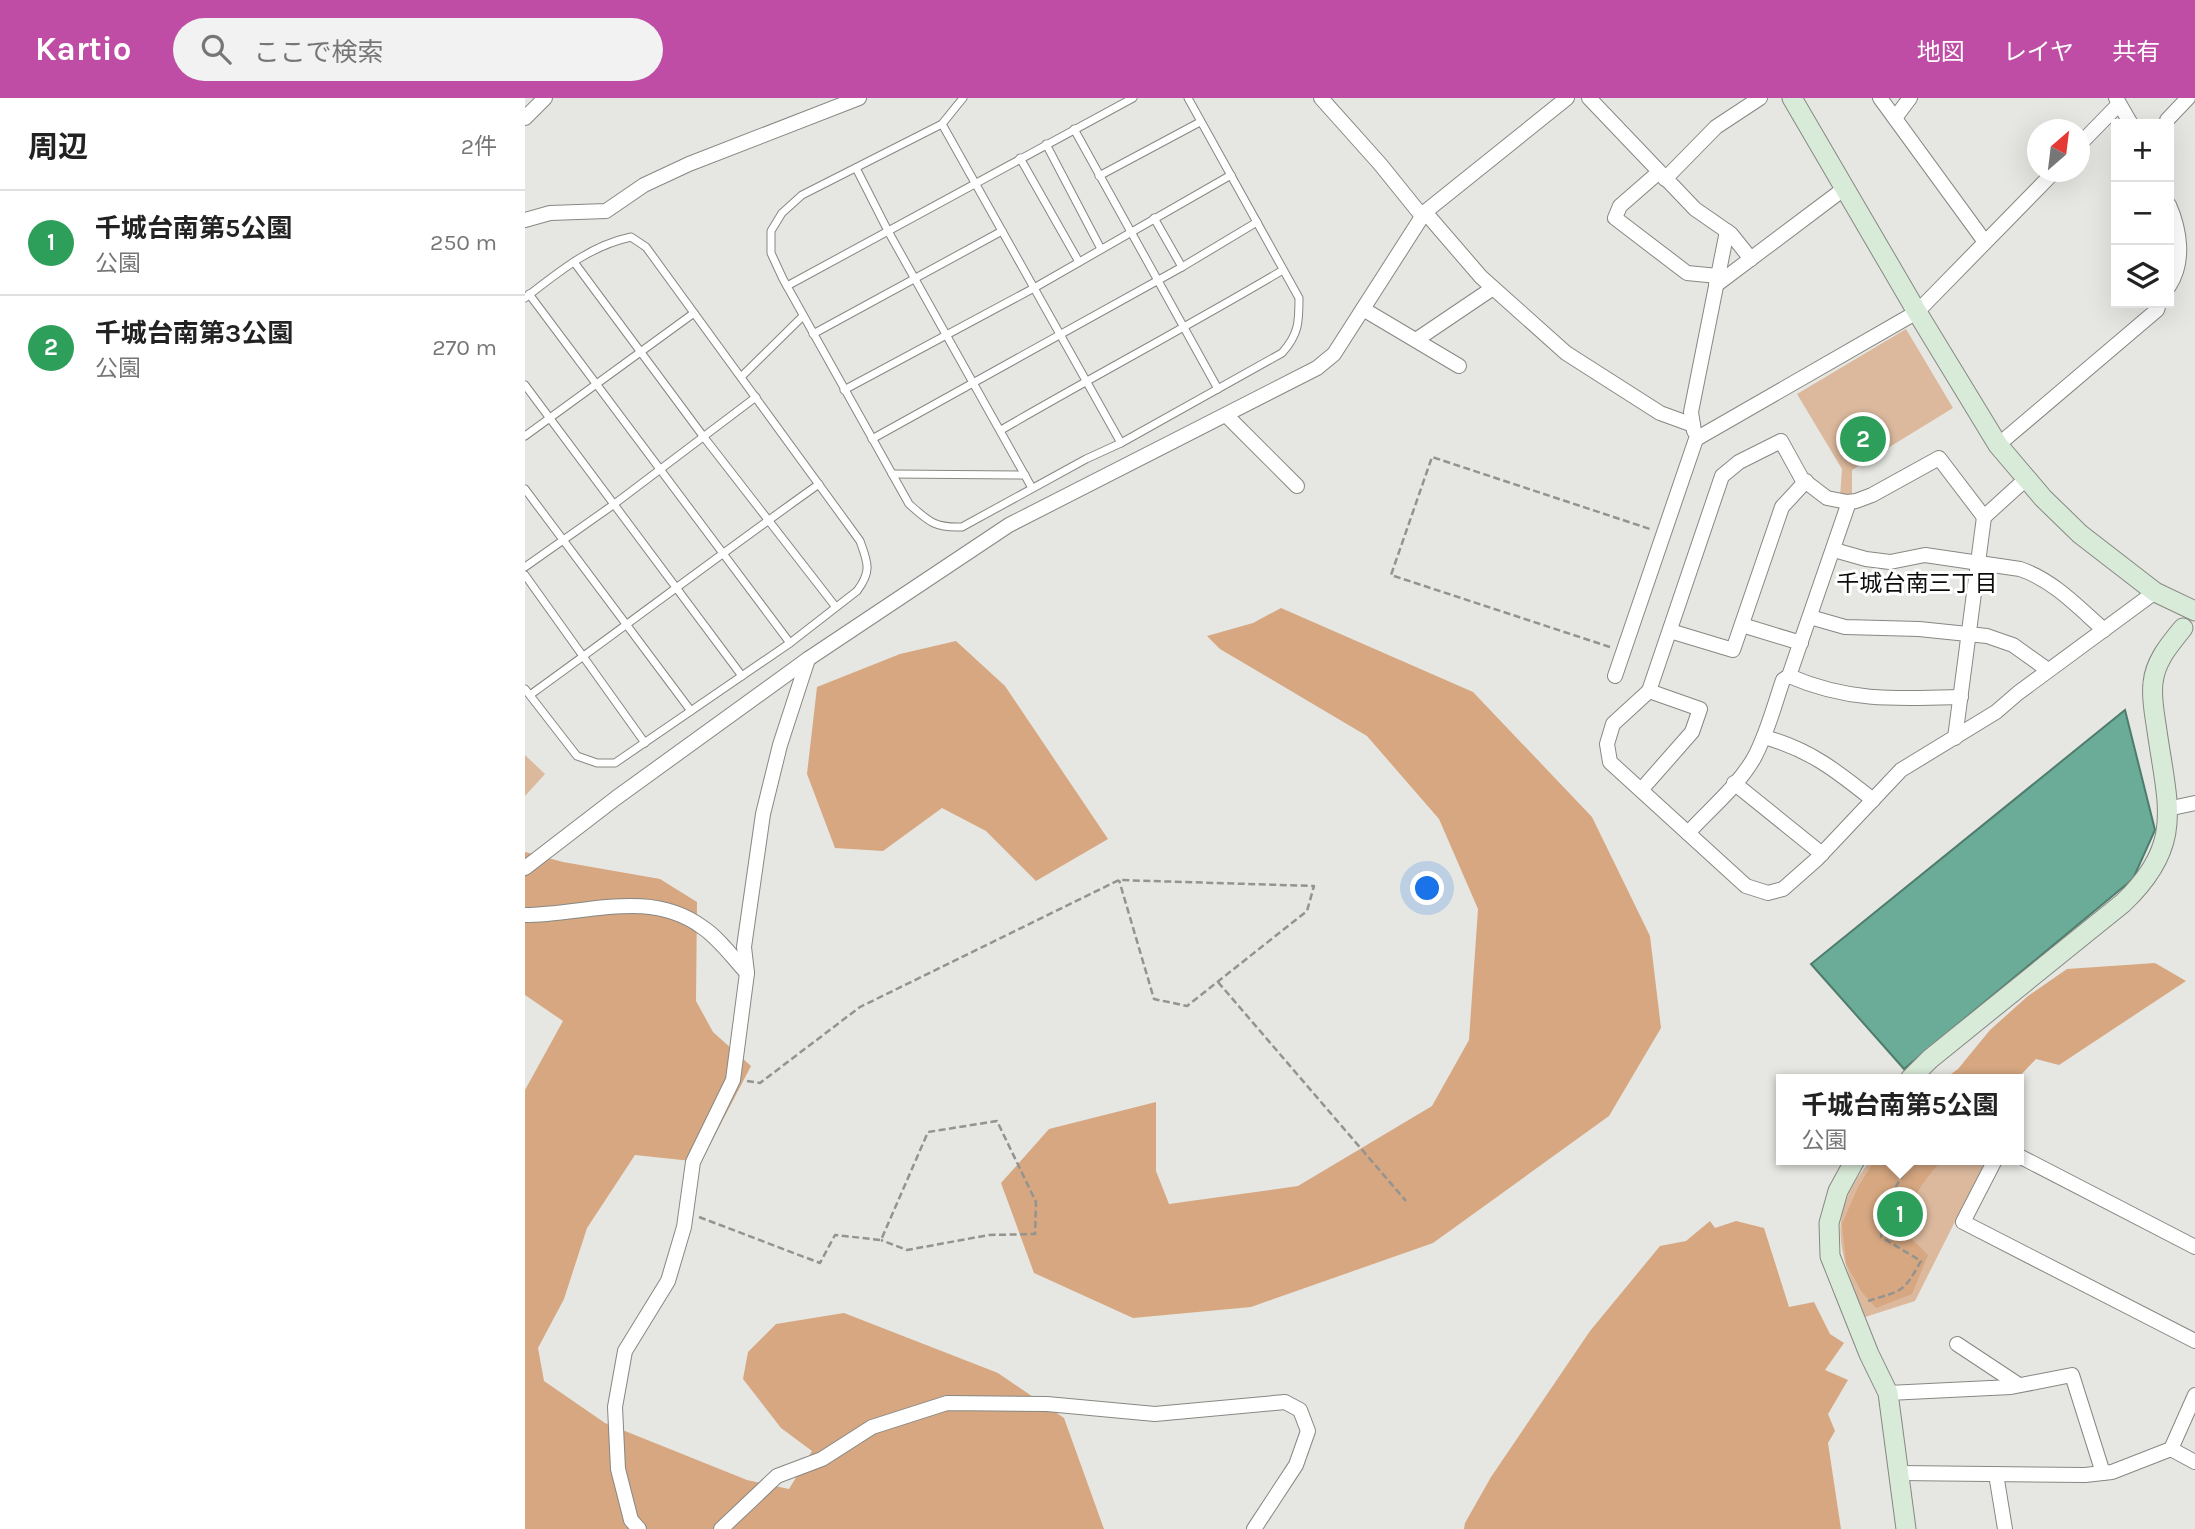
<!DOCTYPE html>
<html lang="ja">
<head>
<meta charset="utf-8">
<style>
  :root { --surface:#fff; --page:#f2f2f2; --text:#222; --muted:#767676; --line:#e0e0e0; --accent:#bf4ca5 }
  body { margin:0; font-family:Karla,"Noto Sans JP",sans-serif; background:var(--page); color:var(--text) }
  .controls { position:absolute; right:21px; top:21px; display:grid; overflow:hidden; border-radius:0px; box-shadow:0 7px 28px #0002 }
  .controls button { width:63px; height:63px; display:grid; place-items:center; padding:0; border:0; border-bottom:2px solid var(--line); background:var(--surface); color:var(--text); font:35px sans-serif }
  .compass { position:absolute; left:1502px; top:21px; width:63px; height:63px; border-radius:50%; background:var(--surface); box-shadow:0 7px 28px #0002; rotate:28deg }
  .you { position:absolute; left:903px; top:791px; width:24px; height:24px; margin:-18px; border:5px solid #fff; border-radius:50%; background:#1a73e8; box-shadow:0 0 0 10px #1a73e833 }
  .badge { display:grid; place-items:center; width:46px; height:46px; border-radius:50%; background:var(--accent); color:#fff; font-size:23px; font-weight:700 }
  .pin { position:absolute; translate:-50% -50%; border:4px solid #fff; box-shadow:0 2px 7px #0006 }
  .popup { position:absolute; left:1251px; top:976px; width:248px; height:91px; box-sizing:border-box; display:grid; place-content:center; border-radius:0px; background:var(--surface); filter:drop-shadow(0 2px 5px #0005); font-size:23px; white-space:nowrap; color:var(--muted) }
  .popup b { font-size:26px; color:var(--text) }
  .popup::after { content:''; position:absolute; left:50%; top:100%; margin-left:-14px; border:14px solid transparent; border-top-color:var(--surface) }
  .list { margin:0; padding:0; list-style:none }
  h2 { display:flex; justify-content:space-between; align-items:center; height:91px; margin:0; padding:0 28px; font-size:30px }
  h2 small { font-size:23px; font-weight:400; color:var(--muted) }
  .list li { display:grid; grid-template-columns:46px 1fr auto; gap:21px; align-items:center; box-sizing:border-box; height:105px; padding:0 28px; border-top:2px solid var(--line) }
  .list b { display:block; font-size:26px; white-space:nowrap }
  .list p { margin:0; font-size:23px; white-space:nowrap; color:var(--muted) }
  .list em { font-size:23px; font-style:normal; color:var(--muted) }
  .icon { flex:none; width:38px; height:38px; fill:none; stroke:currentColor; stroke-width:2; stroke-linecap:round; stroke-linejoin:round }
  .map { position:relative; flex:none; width:1670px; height:1431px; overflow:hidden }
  header { display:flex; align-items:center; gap:42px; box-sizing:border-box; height:98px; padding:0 35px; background:var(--accent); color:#fff }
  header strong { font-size:33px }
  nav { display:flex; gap:38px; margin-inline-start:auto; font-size:24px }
  .search { width:490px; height:63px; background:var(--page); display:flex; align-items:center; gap:18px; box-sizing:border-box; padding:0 24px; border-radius:38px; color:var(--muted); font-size:26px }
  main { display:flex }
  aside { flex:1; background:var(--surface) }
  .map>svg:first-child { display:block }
  .green { fill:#dcb99d }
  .forest { fill:#d6a781 }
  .water { fill:#6aac97; stroke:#4e7c6d; stroke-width:2 }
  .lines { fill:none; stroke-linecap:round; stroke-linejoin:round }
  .lane-casing { stroke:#878883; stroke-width:9 }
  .street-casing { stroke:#878883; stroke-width:16 }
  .secondary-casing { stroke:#878883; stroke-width:21 }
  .path { stroke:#939490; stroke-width:2.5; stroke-dasharray:7 3.5; stroke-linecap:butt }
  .lane { stroke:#fff; stroke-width:7 }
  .street { stroke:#fff; stroke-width:14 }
  .secondary { stroke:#d8ead8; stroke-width:19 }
  .labels { text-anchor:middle; stroke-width:6; stroke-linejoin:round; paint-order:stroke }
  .neighbourhood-label { font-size:23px; fill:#0b0c0a; stroke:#fff }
</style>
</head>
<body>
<header>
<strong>Kartio</strong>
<div class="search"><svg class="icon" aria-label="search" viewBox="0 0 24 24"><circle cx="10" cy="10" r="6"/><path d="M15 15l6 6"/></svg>ここで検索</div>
<nav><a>地図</a><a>レイヤ</a><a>共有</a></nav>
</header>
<main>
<aside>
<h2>周辺<small>2件</small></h2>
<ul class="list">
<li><span class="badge" style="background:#2e9e5b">1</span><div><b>千城台南第5公園</b><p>公園</p></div><em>250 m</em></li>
<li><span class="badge" style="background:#2e9e5b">2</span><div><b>千城台南第3公園</b><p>公園</p></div><em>270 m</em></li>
</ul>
</aside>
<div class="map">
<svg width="1670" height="1431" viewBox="0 0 1670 1431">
  <rect width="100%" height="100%" fill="#e6e7e2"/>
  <g class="green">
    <polygon points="1381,231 1428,310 1327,372 1327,399 1315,399 1317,371 1272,296"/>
    <polygon points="0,657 20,676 0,698"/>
    <path d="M1346 1062H1461L1390 1203 1340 1219C1315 1156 1298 1119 1346 1062Z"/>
  </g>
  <g class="forest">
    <polygon points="756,510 948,594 1067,719 1125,838 1136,930 1084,1018 908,1145 726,1209 608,1220 509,1175 476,1085 524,1031 631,1004 631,1073 644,1106 773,1088 907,1008 944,942 953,811 914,721 842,638 695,551 682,538 728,525"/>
    <polygon points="431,543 480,588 583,741 511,783 461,733 417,710 358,753 310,750 282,676 292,589 375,556"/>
    <polygon points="0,754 38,764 135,781 172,804 171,903 188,934 226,968 176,1064 110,1057 62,1130 39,1201 13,1250 19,1283 80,1325 222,1382 264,1391 287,1353 256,1330 218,1281 223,1254 251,1226 319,1215 473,1275 539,1320 579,1431 0,1431 0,992 38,923 0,897"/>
    <polygon points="1630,865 1661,883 1534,967 1511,961 1492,981 1419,981 1433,971 1465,932 1503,898 1542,871"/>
    <path d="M1350 1062H1417C1397 1084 1386 1102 1376 1130L1403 1157 1387 1196 1351 1210 1336 1193 1321 1165 1317 1126 1333 1089Z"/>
    <polygon points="1185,1123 1190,1130 1211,1123 1239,1130 1264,1209 1289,1204 1305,1236 1319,1245 1300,1272 1323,1282 1303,1316 1310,1333 1303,1345 1316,1431 939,1431 940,1425 966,1379 1065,1233 1135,1148 1161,1143"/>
  </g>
  <polygon class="water" points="1600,612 1630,732 1608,781 1379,971 1286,866"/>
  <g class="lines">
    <defs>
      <g id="lane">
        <path d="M438 0 417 26 277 97 257 115 246 133V155L258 181 384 406C404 424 410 430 437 429L561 361 596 345 757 255C774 236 774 224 774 200L663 0"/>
        <polyline points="417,26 596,345"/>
        <polyline points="549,31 693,291"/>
        <polyline points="521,46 576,151"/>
        <polyline points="495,60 554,164"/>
        <polyline points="331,70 363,133 507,390"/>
        <polyline points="574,78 675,24"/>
        <polyline points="629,120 657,169"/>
        <polyline points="49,164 178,338 310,508"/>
        <polyline points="262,188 608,0"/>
        <polyline points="4,196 265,545"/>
        <path d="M0 200C34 174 64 148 106 139L121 149 335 443C343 465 347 473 332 493L265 545 90 665H72L52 658 0 591"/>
        <polyline points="288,236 477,133"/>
        <polyline points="216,279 278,218"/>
        <polyline points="0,287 217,578"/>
        <polyline points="319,292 509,190 706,77"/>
        <path d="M476 332C569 278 665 227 758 172"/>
        <polyline points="0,338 169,215"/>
        <polyline points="347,341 657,169 732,124"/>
        <polyline points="367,376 500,377"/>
        <polyline points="0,391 166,613"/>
        <polyline points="0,469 88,407 231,299"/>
        <polyline points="0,477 120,645"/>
        <path d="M5 597C102 527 197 455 294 386"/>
      </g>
      <g id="street">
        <polyline points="796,0 855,66 897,118"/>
        <polyline points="1064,0 1170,111 1206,136 1226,161"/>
        <polyline points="1355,0 1460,144"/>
        <polyline points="1591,0 1606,26"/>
        <polyline points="0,20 20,0"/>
        <polyline points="1370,20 1385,0"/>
        <polyline points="1642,22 1663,0"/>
        <polyline points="1554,47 1594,6"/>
        <polyline points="1134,74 1095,108 1090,120 1162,175 1193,178"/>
        <polyline points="1140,81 1191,29 1235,0"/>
        <path d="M1644 107C1655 132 1660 164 1644 188"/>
        <polyline points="900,114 956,179 1041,255 1135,315 1168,327"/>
        <polyline points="0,122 25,115 81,113 119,87 164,66 334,0"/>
        <polyline points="1191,187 1320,90"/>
        <polyline points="838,211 934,268"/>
        <polyline points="891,242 968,190"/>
        <polyline points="701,317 772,388"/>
        <polyline points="1169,333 1166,314 1202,133"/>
        <polyline points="1473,347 1632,212 1634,205"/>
        <polyline points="1459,419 1414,360 1347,397 1331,403 1322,404 1302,400 1277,381 1256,343 1214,364 1197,378 1124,593 1088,626 1082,646 1085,664 1221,788 1243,795 1258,791 1292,761 1376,672 1471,614 1493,595 1630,494"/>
        <path d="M1309 452 1341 461 1365 464 1400 457 1495 471C1528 482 1553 509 1579 532"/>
        <polyline points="1285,519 1320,529 1394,531 1462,538 1488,547 1523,572"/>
        <polyline points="1217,527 1276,545"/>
        <polyline points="1145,533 1208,552 1257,409 1281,383"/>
        <polyline points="1090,578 1171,341 1392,214 1529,74"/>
        <path d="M1264 578C1324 604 1372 601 1436 599"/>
        <path d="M1239 639C1284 651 1312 673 1348 702"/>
        <polyline points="1430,640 1459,419 1502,380"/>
        <polyline points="1209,685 1297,756"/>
        <polyline points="1116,692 1167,634 1175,611 1124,593"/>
        <polyline points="1642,711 1670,705"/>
        <path d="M1163 735C1185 711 1213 688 1229 660 1242 636 1249 608 1258 582L1264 578 1324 404"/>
        <polyline points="0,770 91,700 283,561 484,427 792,270 809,256 900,114 1042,0"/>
        <path d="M0 817C59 817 124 790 177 829 194 840 208 860 222 875"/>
        <polyline points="1494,1058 1670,1149"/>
        <polyline points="1470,1062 1438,1124 1670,1243"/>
        <polyline points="1432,1246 1494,1287"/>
        <polyline points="1363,1295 1486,1289 1547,1277 1578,1375"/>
        <polyline points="1646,1351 1670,1364"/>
        <polyline points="1373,1375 1560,1377 1587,1374 1646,1351 1670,1297"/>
        <polyline points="1471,1376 1480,1431"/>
        <polyline points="114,1431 106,1422 93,1371 90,1309 100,1253 143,1183 159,1129 168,1064 208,982 222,875 219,849 238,716 255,647 283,561"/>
        <polyline points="196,1431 252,1378 297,1361 347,1329 422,1305 522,1306 630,1316 760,1304 775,1312 783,1333 771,1367 729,1431"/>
      </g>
      <g id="secondary">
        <polyline points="1267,0 1392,214 1473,347 1518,400 1555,436 1630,494 1670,513"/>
        <path d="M1385 981 1405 961 1598 805C1659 747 1643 709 1632 633 1630 618 1626 601 1628 585 1630 563 1645 546 1658 530"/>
        <polyline points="1330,1062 1313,1093 1304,1125 1305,1158 1344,1256 1363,1295 1381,1431"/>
      </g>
    </defs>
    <use href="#lane" class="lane-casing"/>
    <use href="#street" class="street-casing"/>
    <use href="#secondary" class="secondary-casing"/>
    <g class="path">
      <polyline points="1085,549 866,477 907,359 1125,431"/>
      <polyline points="693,884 881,1103"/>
      <polyline points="222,983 235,985 335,909 594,782 789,788 782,813 662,908 629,901 594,782"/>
      <polyline points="174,1119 295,1165 310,1137 356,1142 403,1034 472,1023 511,1104 510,1136 464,1137 382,1152 356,1142"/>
      <path d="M1343 1203C1378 1192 1378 1195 1396 1163L1356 1139C1360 1106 1369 1089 1388 1062"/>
    </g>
    <use href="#lane" class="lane"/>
    <use href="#street" class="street"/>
    <use href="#secondary" class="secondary"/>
  </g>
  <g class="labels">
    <g class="neighbourhood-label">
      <text x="1392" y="493">千城台南三丁目</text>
    </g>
  </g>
</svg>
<div class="controls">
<button>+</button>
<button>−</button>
<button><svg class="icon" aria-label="layers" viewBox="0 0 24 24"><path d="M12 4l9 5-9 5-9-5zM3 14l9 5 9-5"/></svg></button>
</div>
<svg class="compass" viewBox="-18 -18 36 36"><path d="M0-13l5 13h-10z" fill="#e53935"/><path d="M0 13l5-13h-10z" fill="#767676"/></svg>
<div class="you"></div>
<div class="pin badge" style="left:1375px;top:1116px;background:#2e9e5b">1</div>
<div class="popup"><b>千城台南第5公園</b>公園</div>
<div class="pin badge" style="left:1338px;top:341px;background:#2e9e5b">2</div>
</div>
</main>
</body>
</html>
